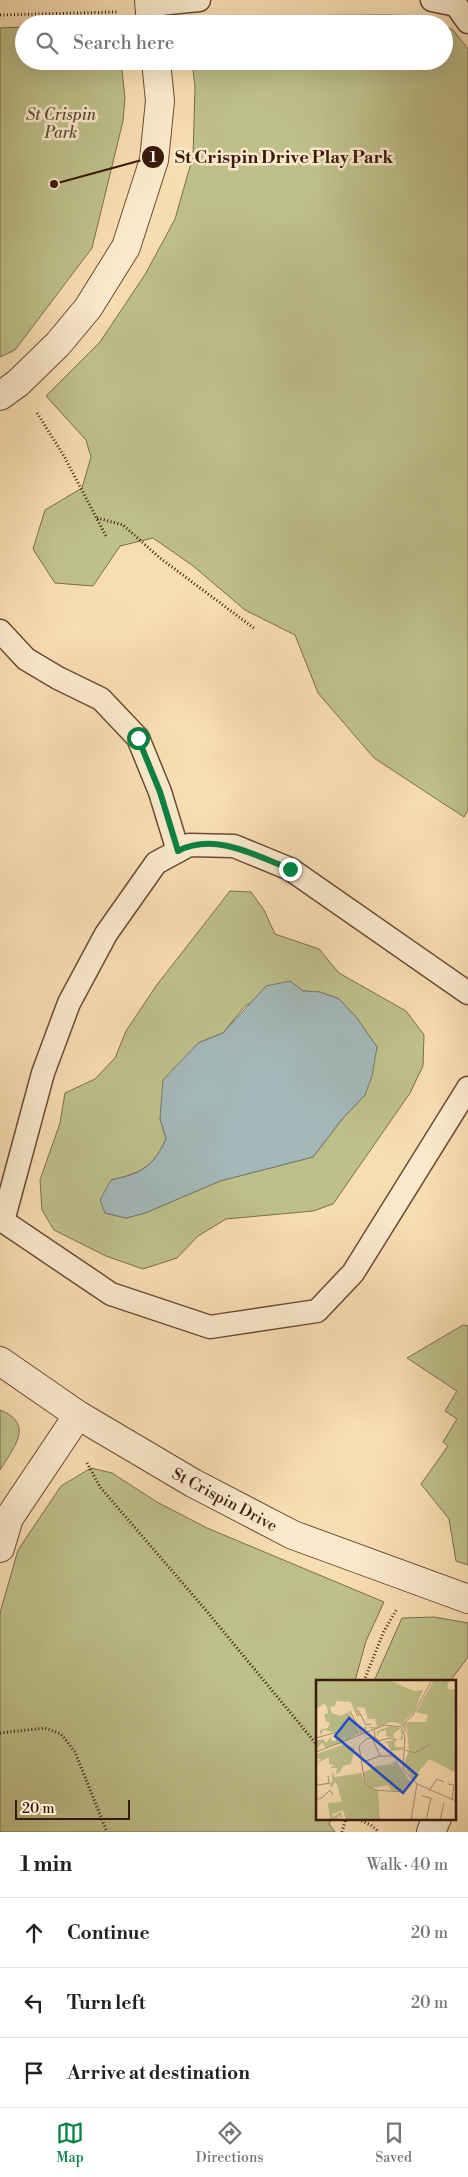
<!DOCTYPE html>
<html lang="en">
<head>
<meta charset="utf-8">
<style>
  :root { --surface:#fff; --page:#f6f6f6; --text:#202124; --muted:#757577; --line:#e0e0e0; --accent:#0b8043 }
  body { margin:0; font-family:"Libre Bodoni",serif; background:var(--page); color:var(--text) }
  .scale { position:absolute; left:15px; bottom:12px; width:115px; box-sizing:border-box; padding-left:5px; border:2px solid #3b1a0c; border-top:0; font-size:14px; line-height:18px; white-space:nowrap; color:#3b1a0c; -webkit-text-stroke:4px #fae9cc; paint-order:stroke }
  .stop { position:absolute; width:15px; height:15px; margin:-11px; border:4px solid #0b8043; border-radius:50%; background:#fff }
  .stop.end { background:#0b8043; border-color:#fff; box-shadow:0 1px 5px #0008 }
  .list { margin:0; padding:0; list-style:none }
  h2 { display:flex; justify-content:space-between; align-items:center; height:65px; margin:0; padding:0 20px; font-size:21px }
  h2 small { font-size:16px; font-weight:400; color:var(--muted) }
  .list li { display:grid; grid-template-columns:32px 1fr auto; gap:15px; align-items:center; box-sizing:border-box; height:70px; padding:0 20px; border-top:1px solid var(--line) }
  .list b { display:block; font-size:19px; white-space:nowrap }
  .list em { font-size:16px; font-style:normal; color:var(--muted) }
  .icon { flex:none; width:28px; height:28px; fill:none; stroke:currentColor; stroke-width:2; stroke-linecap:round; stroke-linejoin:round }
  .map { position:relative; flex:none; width:468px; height:1832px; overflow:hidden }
  .search { position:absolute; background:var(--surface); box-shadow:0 5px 20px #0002; left:15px; right:15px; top:15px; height:55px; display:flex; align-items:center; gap:12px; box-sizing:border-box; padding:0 18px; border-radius:28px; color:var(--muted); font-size:19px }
  .sheet { height:275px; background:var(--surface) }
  nav { display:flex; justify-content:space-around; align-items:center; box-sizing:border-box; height:70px; border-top:1px solid var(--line); background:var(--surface); font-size:14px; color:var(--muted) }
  nav a { display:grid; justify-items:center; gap:2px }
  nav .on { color:var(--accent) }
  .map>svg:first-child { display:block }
  .green { fill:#bec08a; stroke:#7c6d4b; fill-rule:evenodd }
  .water { fill:#a3b8b8; stroke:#797973 }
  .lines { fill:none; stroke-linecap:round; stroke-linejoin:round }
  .lane-casing { stroke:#6a4b35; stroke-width:25 }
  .street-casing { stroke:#6a4b35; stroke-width:30 }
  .path { stroke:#3b1a0c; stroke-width:3; stroke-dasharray:1 2.5; stroke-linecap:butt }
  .lane { stroke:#fae9cc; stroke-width:22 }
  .street { stroke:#fae9cc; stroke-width:28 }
  .route { stroke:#0b8043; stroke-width:6 }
  .labels { text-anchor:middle; stroke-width:5; stroke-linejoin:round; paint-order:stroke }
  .park-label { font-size:16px; font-style:italic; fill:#624c32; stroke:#fae9cc }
  .street-label { font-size:16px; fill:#3b1a0c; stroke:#fae9cc }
  .inset-road { fill:none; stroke:#ac8f6f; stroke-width:1 }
  .view { fill:#1d4ed8; fill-opacity:0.15; stroke:#1d4ed8; stroke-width:2.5 }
  .inset-edge { fill:none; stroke:#3b1a0c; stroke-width:2.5 }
  .leader { fill:none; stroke:#3b1a0c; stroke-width:2 }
  .callout-dot { fill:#3b1a0c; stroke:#fae9cc; stroke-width:2 }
  .mark-label { font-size:15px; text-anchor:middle; font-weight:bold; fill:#fff }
  .callout-label { font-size:18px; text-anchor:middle; font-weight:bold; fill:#3b1a0c; stroke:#fae9cc; stroke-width:5; stroke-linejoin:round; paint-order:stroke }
</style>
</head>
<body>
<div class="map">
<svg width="468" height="1832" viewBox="0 0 468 1832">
  <rect width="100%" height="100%" fill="#f8ddb1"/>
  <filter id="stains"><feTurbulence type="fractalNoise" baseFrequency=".004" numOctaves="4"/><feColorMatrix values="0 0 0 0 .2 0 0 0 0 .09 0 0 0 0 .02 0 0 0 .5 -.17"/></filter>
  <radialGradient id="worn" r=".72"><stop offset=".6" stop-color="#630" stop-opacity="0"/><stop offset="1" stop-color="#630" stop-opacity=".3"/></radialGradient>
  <g class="green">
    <polygon points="387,15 426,16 441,24 195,24 230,16"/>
    <polygon points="444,25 453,30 468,49 468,810 464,817 374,758 318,693 295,635 245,610 192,565 153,538 120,546 93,586 55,583 33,549 45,510 82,488 91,457 86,440 46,396 100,342 146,273 175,219 193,156 195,87 192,61 444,61"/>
    <polygon points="24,27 24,61 121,61 125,98 123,121 92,248 15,350 0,357 0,28"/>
    <path d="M230 891 251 892 264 910 275 934 319 949 339 973 406 1011 424 1035 423 1066 410 1093 333 1204 313 1211 226 1219 198 1236 177 1258 143 1269 106 1256 54 1230 42 1210 40 1180 60 1123 65 1093 95 1079 115 1058 126 1031 156 986ZM290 981 303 991 320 992 339 999 356 1017 377 1047 365 1095 343 1118 313 1157 220 1181 145 1213 126 1218 105 1213 111 1180C140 1173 153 1168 166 1139L160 1118 198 1043 223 1033 245 1006Z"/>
    <polygon points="463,1325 468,1326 468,1565 456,1561 449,1519 421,1484 448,1446 443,1442 457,1419 445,1411 457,1391 407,1358"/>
    <path d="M0 1410C35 1424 14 1447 0 1470Z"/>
    <polygon points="91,1468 112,1473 157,1502 207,1528 384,1602 366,1641 355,1681 317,1681 317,1818 332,1818 329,1824 335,1832 0,1832 0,1613 18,1550 61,1486"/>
    <polygon points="434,1617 468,1623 468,1657 450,1681 374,1681 402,1618"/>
  </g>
  <path class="water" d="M290 981 303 991 320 992 339 999 356 1017 377 1047 372 1076 365 1095 343 1118 313 1157 220 1181 145 1213 126 1218 105 1213 100 1200 111 1180C140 1174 153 1168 166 1139L160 1118 163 1080 198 1043 223 1033 266 986Z"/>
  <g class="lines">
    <defs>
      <g id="lane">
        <polyline points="432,0 456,5 468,22"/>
        <polyline points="149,5 199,0"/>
        <polyline points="0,631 26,659 58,678 101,699 138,738 160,792 178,851"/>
        <polyline points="0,1219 111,1294 210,1327 317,1311 353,1273 468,1088"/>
        <polyline points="3,1221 43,1073 69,1003 106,934 156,863 189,845 234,846 290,869 468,993"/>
      </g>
      <g id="street">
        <polyline points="149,0 151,24"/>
        <polyline points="0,396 18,383 58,344 88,308 126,247 154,160 160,101 156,61"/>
        <polyline points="0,1361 78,1415 193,1483 293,1535 468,1599"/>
        <polyline points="0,1548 9,1518 78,1415"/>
        <polyline points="431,1832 437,1818"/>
      </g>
    </defs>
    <use href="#lane" class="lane-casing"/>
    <use href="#street" class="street-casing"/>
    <g class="path">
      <polyline points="0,15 117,12"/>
      <polyline points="37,413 64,456 107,538"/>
      <polyline points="97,518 123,525 160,558 255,629"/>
      <polyline points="87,1463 100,1487 204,1608 317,1745"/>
      <polyline points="364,1681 384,1631 397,1609"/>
      <polyline points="0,1733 45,1728 61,1734 75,1752 107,1832"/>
      <polyline points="355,1818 371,1825 379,1832"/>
      <polyline points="342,1832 346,1818"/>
    </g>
    <use href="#lane" class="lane"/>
    <use href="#street" class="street"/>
  </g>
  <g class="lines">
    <path class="route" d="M138 738 160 792 178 851C214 832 255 855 290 869"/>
  </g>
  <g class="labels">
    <g class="park-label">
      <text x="61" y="120">St Crispin<tspan x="61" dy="18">Park</tspan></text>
    </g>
    <g class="street-label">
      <text transform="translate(225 1499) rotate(28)" y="6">St Crispin Drive</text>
    </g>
  </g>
  <g transform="translate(316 1680)">
    <rect width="140" height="140" fill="#f8ddb1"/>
    <path d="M0 0H73L98 11 107 10 98 32 88 41 89 49 82 43 75 42 56 49 52 47 48 52V47H61L59 39H52L49 28 44 27 41 28 42 33 46 34 41 37 35 22 20 21 19 26 14 27 16 33 24 36 33 32 44 53 30 60 25 54 29 60 26 63 10 68 6 63 0 70V61L7 59 10 63 15 57V61H20L19 56 24 53 8 50 4 55V50L12 48 14 42H10L8 34 12 33 11 27 8 24 0 29ZM118 0H133L131 9 140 10V93L113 79 97 99 88 85 93 70 90 42H110L112 35 100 32ZM74 46 81 47 75 51 82 47 87 53V70L75 71 71 63 67 62 79 60V67H87V59L83 60 86 55 83 49 77 54 79 58 70 56V50L63 52 61 57V51ZM29 64 38 68V71L35 84 27 86 24 92 20 94 21 88H14L18 85 13 84V77L0 84 5 79 0 78V74ZM80 80 94 102 87 111 75 110 72 105 57 108 50 105 47 93 61 86 76 84ZM16 92 19 97 45 93 49 105 62 111 64 140H30L27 130 16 134 17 137 25 132 26 138 22 136V140H14L12 123 26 122 22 108 20 102 15 108 14 104 2 106 16 102Z" fill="#bec08a"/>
    <path class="inset-road" d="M42 30 50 45 55 44M34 31 46 54M58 50 59 57 50 59 43 66 49 104 59 110 87 112 96 101M89 52V42L97 35 116 0M59 57 63 61 73 58 81 60M0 58 21 52M89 70 99 73 115 64M0 72 69 45 85 47 89 56 87 89 101 104 95 140M64 76H80M47 82 64 76 56 58M0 102 2 105 13 103 12 96M101 104 140 121M132 104 138 105 136 119M113 111 121 99 128 102M106 116 115 118 110 140M0 120 7 117 14 110 17 115M95 139 113 140M124 140 128 123"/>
    <path class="view" d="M33 38 101 95 87 113 19 56Z"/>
    <rect width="140" height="140" class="inset-edge"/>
  </g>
  <path class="leader" d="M54 184L153 157"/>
  <g class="callout-dot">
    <circle cx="54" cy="184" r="5"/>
    <circle cx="153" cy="157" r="12"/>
  </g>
  <g class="mark-label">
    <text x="153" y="162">1</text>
  </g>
  <g class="callout-label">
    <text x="284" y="163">St Crispin Drive Play Park</text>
  </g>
  <rect width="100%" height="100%" filter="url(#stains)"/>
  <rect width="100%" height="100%" fill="url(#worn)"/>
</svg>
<div class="scale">20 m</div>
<div class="stop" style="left:138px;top:738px"></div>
<div class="stop end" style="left:290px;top:869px"></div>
<div class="search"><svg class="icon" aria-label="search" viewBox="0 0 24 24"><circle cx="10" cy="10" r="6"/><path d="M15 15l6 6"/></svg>Search here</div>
</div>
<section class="sheet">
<h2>1 min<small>Walk · 40 m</small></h2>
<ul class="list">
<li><svg class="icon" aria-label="ahead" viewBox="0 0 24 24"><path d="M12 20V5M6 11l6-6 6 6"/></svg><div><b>Continue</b></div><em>20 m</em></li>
<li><svg class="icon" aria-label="left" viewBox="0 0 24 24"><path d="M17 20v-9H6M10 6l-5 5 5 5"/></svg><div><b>Turn left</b></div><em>20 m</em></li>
<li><svg class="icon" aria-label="arrive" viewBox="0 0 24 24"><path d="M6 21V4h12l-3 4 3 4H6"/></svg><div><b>Arrive at destination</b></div></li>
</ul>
</section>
<nav>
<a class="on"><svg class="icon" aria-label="map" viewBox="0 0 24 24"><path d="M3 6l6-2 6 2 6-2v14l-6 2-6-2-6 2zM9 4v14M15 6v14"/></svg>Map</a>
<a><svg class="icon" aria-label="directions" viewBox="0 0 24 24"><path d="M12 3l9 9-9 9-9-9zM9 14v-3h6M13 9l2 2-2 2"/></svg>Directions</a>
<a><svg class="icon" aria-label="saved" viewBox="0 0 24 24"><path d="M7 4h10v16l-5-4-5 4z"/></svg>Saved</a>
</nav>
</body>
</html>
